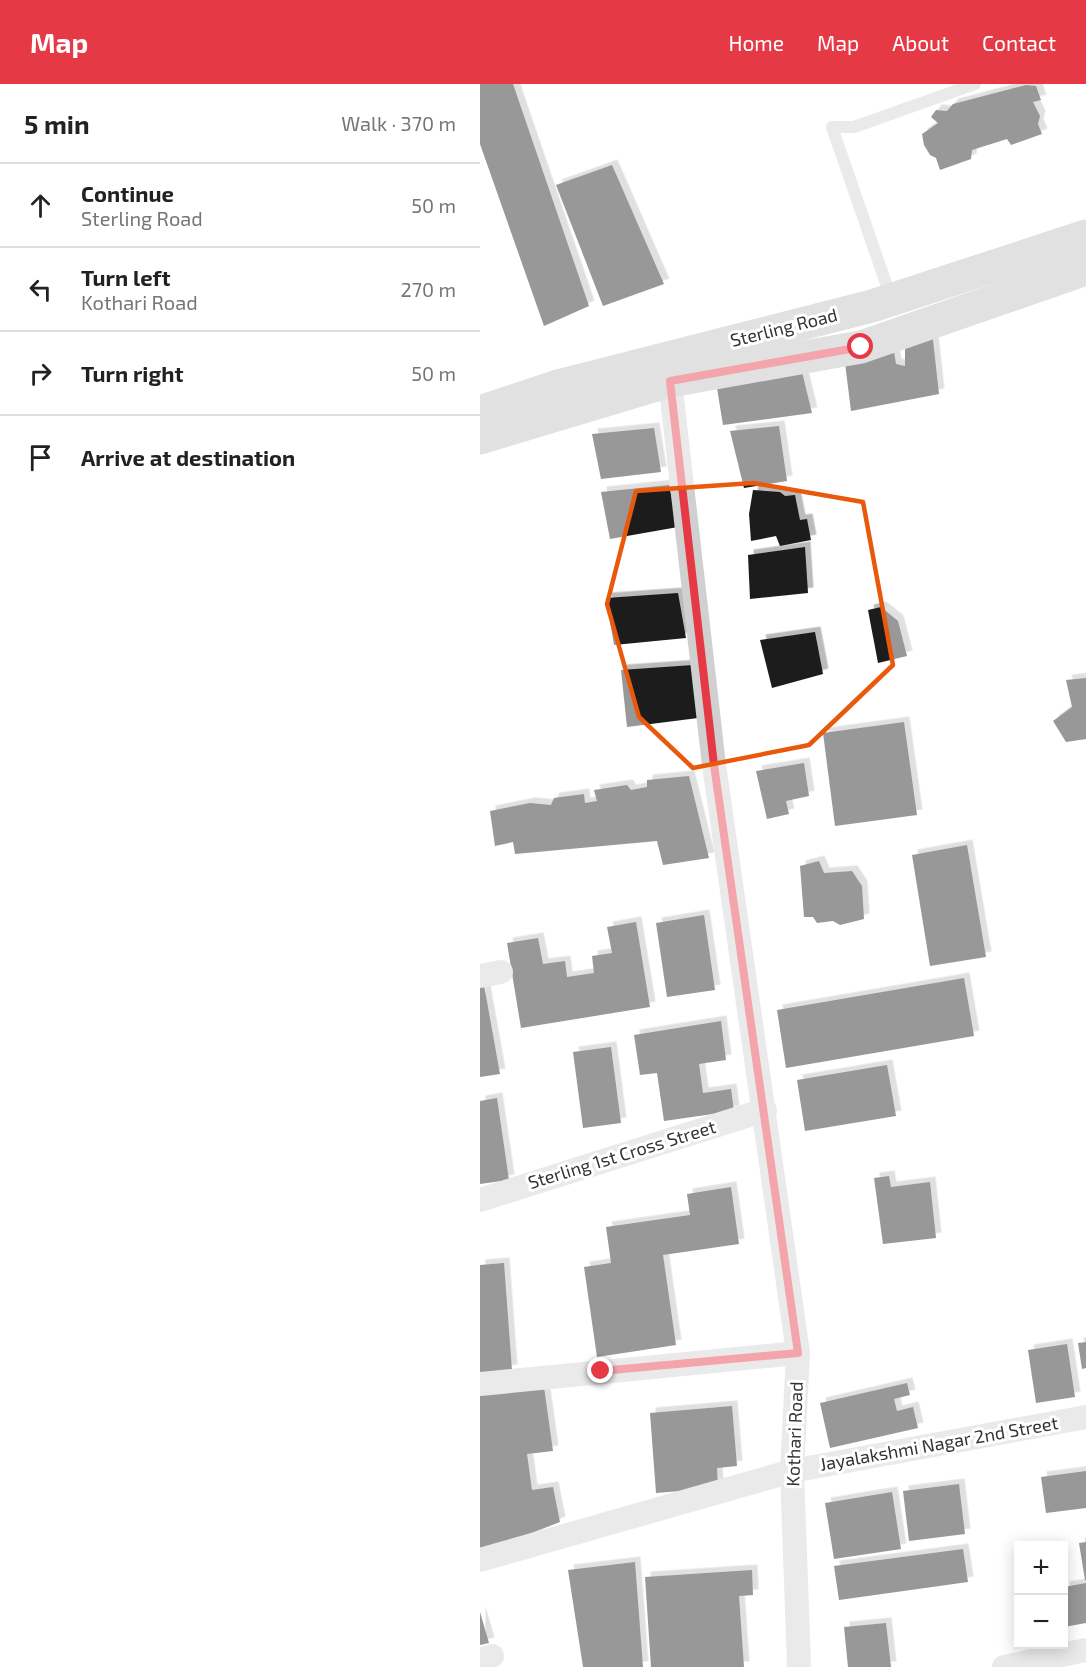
<!DOCTYPE html>
<html lang="en">
<head>
<meta charset="utf-8">
<style>
  :root { --surface:#fff; --page:#f6f6f6; --text:#222; --muted:#767676; --line:#e0e0e0; --accent:#e63946 }
  body { margin:0; font-family:"Exo 2",sans-serif; background:var(--page); color:var(--text) }
  .controls { position:absolute; right:18px; bottom:18px; display:grid; overflow:hidden; border-radius:0px; box-shadow:0 3px 15px #0003 }
  .controls button { width:54px; height:54px; display:grid; place-items:center; padding:0; border:0; border-bottom:2px solid var(--line); background:var(--surface); color:var(--text); font:30px sans-serif }
  .stop { position:absolute; width:18px; height:18px; margin:-14px; border:4px solid #e63946; border-radius:50%; background:#fff }
  .stop.end { background:#e63946; border-color:#fff; box-shadow:0 2px 6px #0008 }
  .list { margin:0; padding:0; list-style:none }
  h2 { display:flex; justify-content:space-between; align-items:center; height:78px; margin:0; padding:0 24px; font-size:26px }
  h2 small { font-size:20px; font-weight:400; color:var(--muted) }
  .list li { display:grid; grid-template-columns:39px 1fr auto; gap:18px; align-items:center; box-sizing:border-box; height:84px; padding:0 24px; border-top:2px solid var(--line) }
  .list b { display:block; font-size:22px; white-space:nowrap }
  .list p { margin:0; font-size:20px; white-space:nowrap; color:var(--muted) }
  .list em { font-size:20px; font-style:normal; color:var(--muted) }
  .icon { flex:none; width:33px; height:33px; fill:none; stroke:currentColor; stroke-width:2; stroke-linecap:round; stroke-linejoin:round }
  .map { position:relative; flex:none; width:606px; height:1583px; overflow:hidden }
  header { display:flex; align-items:center; gap:36px; box-sizing:border-box; height:84px; padding:0 30px; background:var(--accent); color:#fff }
  header strong { font-size:28px }
  nav { display:flex; gap:33px; margin-inline-start:auto; font-size:21px }
  main { display:flex }
  aside { flex:1; background:var(--surface) }
  .map>svg:first-child { display:block }
  .building { fill:#1a1a1a; filter:url(#shadow) }
  .lines { fill:none; stroke-linecap:round; stroke-linejoin:round }
  .service { stroke:#d0d0d0; stroke-width:12 }
  .minor { stroke:#d0d0d0; stroke-width:24 }
  .secondary { stroke:#bdbdbd; stroke-width:33 }
  .route { stroke:#e63946; stroke-width:8 }
  .marked { fill:none; stroke:#e8590c; stroke-width:4.5; stroke-linejoin:round }
  .labels { text-anchor:middle; stroke-width:6; stroke-linejoin:round; paint-order:stroke }
  .street-label { font-size:18px; fill:#333; stroke:#fff }
</style>
</head>
<body>
<header>
<strong>Map</strong>
<nav><a>Home</a><a>Map</a><a>About</a><a>Contact</a></nav>
</header>
<main>
<aside>
<h2>5 min<small>Walk · 370 m</small></h2>
<ul class="list">
<li><svg class="icon" aria-label="ahead" viewBox="0 0 24 24"><path d="M12 20V5M6 11l6-6 6 6"/></svg><div><b>Continue</b><p>Sterling Road</p></div><em>50 m</em></li>
<li><svg class="icon" aria-label="left" viewBox="0 0 24 24"><path d="M17 20v-9H6M10 6l-5 5 5 5"/></svg><div><b>Turn left</b><p>Kothari Road</p></div><em>270 m</em></li>
<li><svg class="icon" aria-label="right" viewBox="0 0 24 24"><path d="M7 20v-9h11M14 6l5 5-5 5"/></svg><div><b>Turn right</b></div><em>50 m</em></li>
<li><svg class="icon" aria-label="arrive" viewBox="0 0 24 24"><path d="M6 21V4h12l-3 4 3 4H6"/></svg><div><b>Arrive at destination</b></div></li>
</ul>
</aside>
<div class="map">
<svg width="606" height="1583" viewBox="0 0 606 1583">
  <defs>
    <filter id="shadow"><feDropShadow dx="5.5" dy="-5.5" stdDeviation="0" flood-color="#0004"/></filter>
  </defs>
  <rect width="100%" height="100%" fill="#fff"/>
  <g class="building">
    <polygon points="0,0 33,0 109,222 64,242 0,60"/>
    <polygon points="546,1 556,2 561,16 553,18 560,32 558,40 562,50 531,61 527,55 492,66 491,75 460,86 456,74 450,71 444,61 442,50 458,39 451,33 456,26 467,27 473,20"/>
    <polygon points="132,81 184,200 123,222 76,101"/>
    <polygon points="452,247 459,310 371,327 364,271 413,261 416,280 425,282 425,252"/>
    <polygon points="322,288 332,329 243,341 236,298"/>
    <polygon points="299,342 307,397 264,404 250,347"/>
    <polygon points="174,344 181,388 121,395 112,350"/>
    <polygon points="189,401 198,443 130,455 121,408"/>
    <polygon points="273,406 300,408 305,412 315,411 320,436 327,435 331,456 300,462 296,452 271,457 269,430"/>
    <polygon points="325,463 328,509 270,515 268,471"/>
    <polygon points="198,509 206,554 134,561 126,514"/>
    <polygon points="401,523 418,537 427,572 398,579 388,526"/>
    <polygon points="335,548 343,590 292,604 280,556"/>
    <polygon points="213,581 218,634 147,643 141,586"/>
    <polygon points="606,594 606,655 586,658 573,637 592,623 586,596"/>
    <polygon points="424,638 437,731 355,742 343,649"/>
    <polygon points="324,679 329,712 306,717 309,730 287,735 276,687"/>
    <polygon points="209,692 229,774 183,781 177,757 35,770 33,758 15,762 10,727 50,719 71,721 74,714 104,710 105,719 117,717 114,706 147,701 151,706 167,703 167,696"/>
    <polygon points="487,761 506,873 450,882 432,771"/>
    <polygon points="339,777 344,789 372,787 382,802 384,835 360,841 353,837 337,839 333,833 324,833 320,782"/>
    <polygon points="224,831 235,906 187,913 176,839"/>
    <polygon points="156,838 170,923 41,944 27,859 58,854 63,880 85,877 87,893 114,889 112,872 132,869 127,843"/>
    <polygon points="484,894 494,952 306,984 297,926"/>
    <polygon points="4,901 20,990 0,993 0,902"/>
    <polygon points="241,937 246,976 219,980 223,1009 251,1005 254,1027 184,1037 177,989 160,991 154,951"/>
    <polygon points="131,963 141,1039 103,1044 93,968"/>
    <polygon points="407,981 416,1032 325,1047 317,996"/>
    <polygon points="17,1014 29,1096 0,1100 0,1017"/>
    <polygon points="409,1092 411,1103 450,1098 456,1154 403,1160 394,1094"/>
    <polygon points="251,1103 259,1160 183,1171 196,1261 117,1273 104,1183 131,1179 126,1143 210,1131 207,1110"/>
    <polygon points="24,1179 32,1286 0,1289 0,1181"/>
    <polygon points="606,1258 606,1284 602,1285 598,1259"/>
    <polygon points="587,1260 595,1313 556,1319 548,1266"/>
    <polygon points="427,1299 430,1311 414,1315 417,1327 433,1323 438,1344 350,1364 340,1319"/>
    <polygon points="64,1303 73,1367 47,1370 52,1406 73,1403 80,1438 0,1469 0,1311"/>
    <polygon points="252,1322 257,1382 237,1384 238,1404 176,1409 170,1329"/>
    <polygon points="606,1387 606,1424 566,1429 561,1393"/>
    <polygon points="479,1400 485,1450 429,1457 423,1407"/>
    <polygon points="412,1408 421,1465 354,1475 345,1419"/>
    <polygon points="606,1458 606,1496 605,1496 599,1459"/>
    <polygon points="483,1465 488,1498 359,1516 354,1482"/>
    <polygon points="155,1478 163,1583 103,1583 88,1486"/>
    <polygon points="272,1486 273,1511 259,1512 264,1583 171,1583 165,1493"/>
    <polygon points="606,1499 606,1539 584,1543 584,1503"/>
    <polygon points="0,1528 9,1559 0,1561"/>
    <polygon points="406,1539 411,1583 368,1583 364,1543"/>
  </g>
  <g class="lines">
    <polyline class="service" points="411,214 352,43 374,43 495,0"/>
    <g class="minor">
      <polyline points="190,297 234,681 318,1269 312,1387 319,1583"/>
      <polyline points="0,892 21,888"/>
      <polyline points="0,1116 285,1026"/>
      <polyline points="0,1300 318,1269"/>
      <polyline points="0,1476 312,1387 606,1333"/>
      <polyline points="0,1576 12,1572"/>
      <polyline points="524,1583 606,1566"/>
    </g>
    <g class="secondary">
      <polyline points="0,328 78,302 392,222 606,152"/>
      <polyline points="0,354 190,297 381,263 606,185"/>
    </g>
  </g>
  <g class="lines">
    <polyline class="route" points="121,1287 318,1269 234,681 190,297 381,263"/>
  </g>
  <path d="M0 0H606V1583H0ZM273 399 383 418 413 581 329 661 213 684 159 633 127 520 156 407Z" fill="#fff" fill-opacity=".55" fill-rule="evenodd"/>
  <path class="marked" d="M273 399 383 418 413 581 329 661 213 684 159 633 127 520 156 407Z"/>
  <g class="labels">
    <g class="street-label">
      <text transform="translate(304 244) rotate(-14)" y="6">Sterling Road</text>
      <text transform="translate(142 1071) rotate(-17)" y="6">Sterling 1st Cross Street</text>
      <text transform="translate(315 1350) rotate(-88)" y="6">Kothari Road</text>
      <text transform="translate(459 1360) rotate(-10)" y="6">Jayalakshmi Nagar 2nd Street</text>
    </g>
  </g>
</svg>
<div class="controls">
<button>+</button>
<button>−</button>
</div>
<div class="stop" style="left:381px;top:263px"></div>
<div class="stop end" style="left:121px;top:1287px"></div>
</div>
</main>
</body>
</html>
